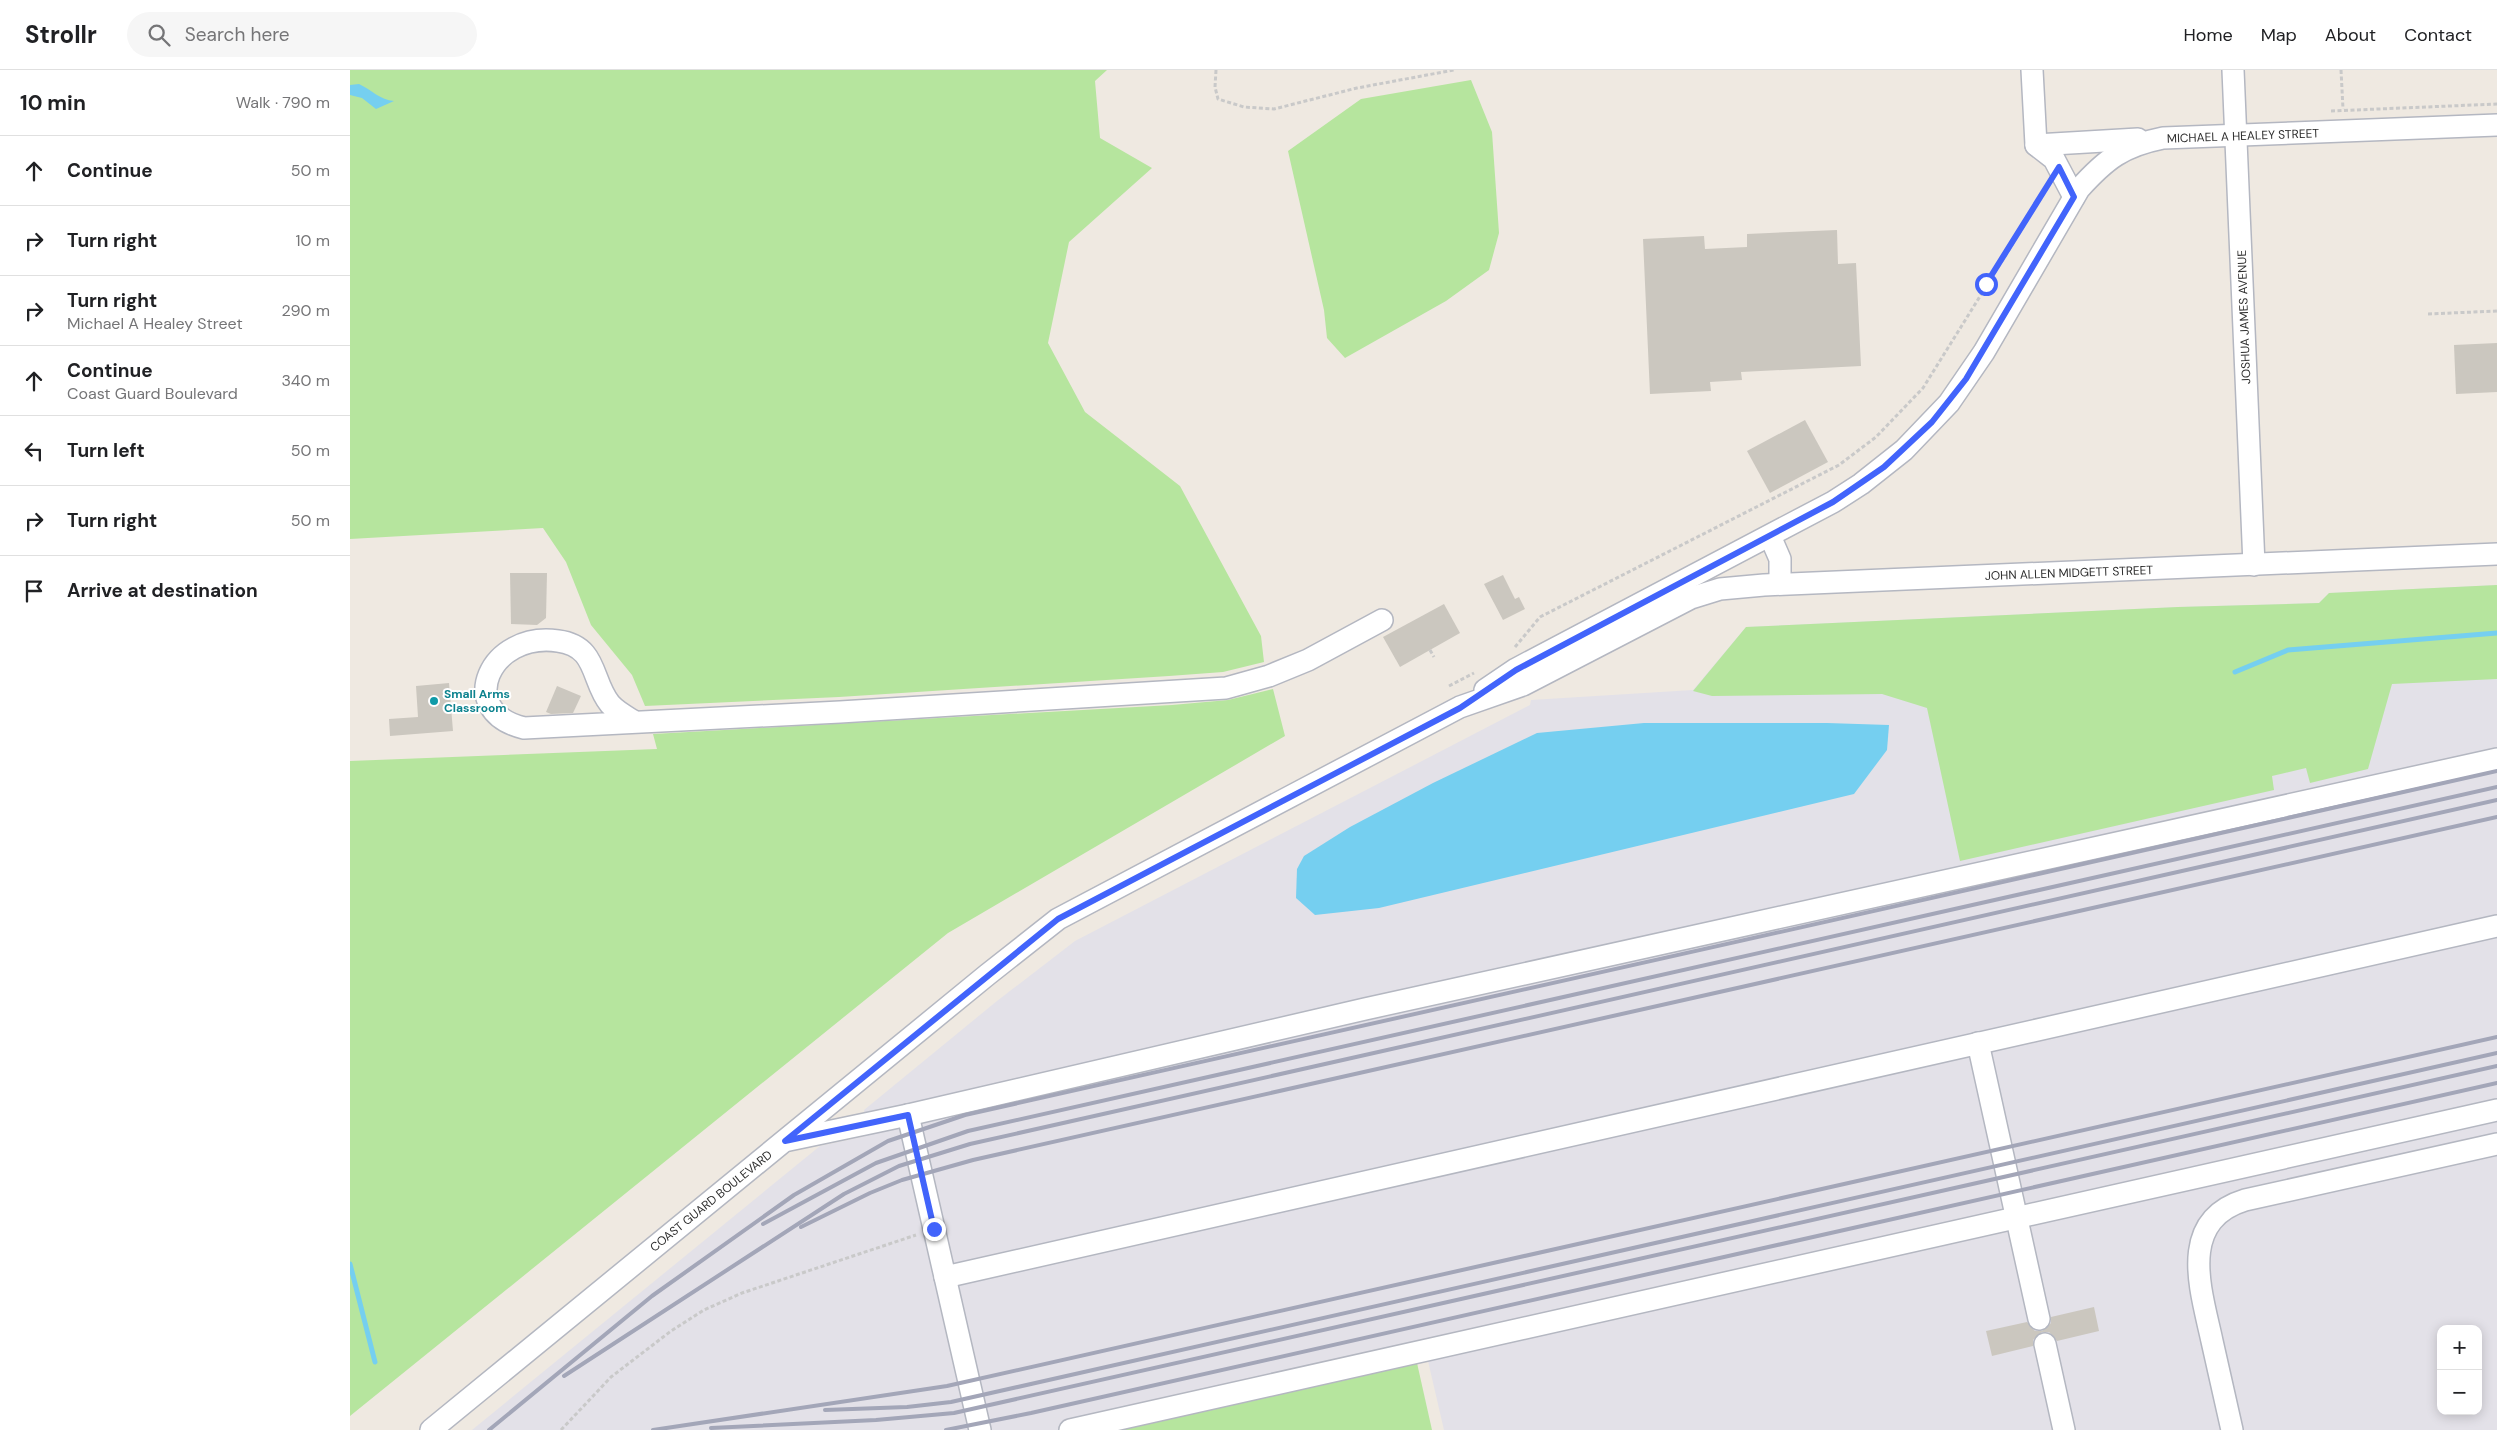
<!DOCTYPE html>
<html lang="en">
<head>
<meta charset="utf-8">
<style>
  :root { --surface:#fff; --page:#f6f6f6; --text:#202124; --muted:#757577; --line:#e0e0e0 }
  body { margin:0; font-family:"DM Sans",sans-serif; background:var(--page); color:var(--text) }
  .controls { position:absolute; right:15px; bottom:15px; display:grid; overflow:hidden; border-radius:10px; box-shadow:0 2px 12px #0003 }
  .controls button { width:45px; height:45px; display:grid; place-items:center; padding:0; border:0; border-bottom:1px solid var(--line); background:var(--surface); color:var(--text); font:25px sans-serif }
  .stop { position:absolute; width:15px; height:15px; margin:-11px; border:4px solid #4264fb; border-radius:50%; background:#fff }
  .stop.end { background:#4264fb; border-color:#fff; box-shadow:0 1px 5px #0008 }
  .list { margin:0; padding:0; list-style:none }
  h2 { display:flex; justify-content:space-between; align-items:center; height:65px; margin:0; padding:0 20px; font-size:21px }
  h2 small { font-size:16px; font-weight:400; color:var(--muted) }
  .list li { display:grid; grid-template-columns:32px 1fr auto; gap:15px; align-items:center; box-sizing:border-box; height:70px; padding:0 20px; border-top:1px solid var(--line) }
  .list b { display:block; font-size:19px; white-space:nowrap }
  .list p { margin:0; font-size:16px; white-space:nowrap; color:var(--muted) }
  .list em { font-size:16px; font-style:normal; color:var(--muted) }
  .icon { flex:none; width:28px; height:28px; fill:none; stroke:currentColor; stroke-width:2; stroke-linecap:round; stroke-linejoin:round }
  .map { position:relative; flex:none; width:2147px; height:1360px; overflow:hidden }
  header { display:flex; align-items:center; gap:30px; box-sizing:border-box; height:70px; padding:0 25px; background:var(--surface); border-bottom:1px solid var(--line) }
  header strong { font-size:24px }
  nav { display:flex; gap:28px; margin-inline-start:auto; font-size:18px }
  .search { width:350px; height:45px; background:var(--page); display:flex; align-items:center; gap:12px; box-sizing:border-box; padding:0 18px; border-radius:28px; color:var(--muted); font-size:19px }
  main { display:flex }
  aside { flex:1; background:var(--surface) }
  .map>svg:first-child { display:block }
  .industrial { fill:#e3e1e8; fill-rule:evenodd }
  .green { fill:#b6e59e }
  .water { fill:#75cff0 }
  .lines { fill:none; stroke-linecap:round; stroke-linejoin:round }
  .stream { stroke:#75cff0; stroke-width:5 }
  .building { fill:#cbc7bf }
  .minor-casing { stroke:#b4b7c1; stroke-width:24 }
  .path { stroke:#c9c9c9; stroke-width:3; stroke-dasharray:4 2.5; stroke-linecap:butt }
  .minor { stroke:#fff; stroke-width:21 }
  .rail { stroke:#a3a6b8; stroke-width:4 }
  .route { stroke:#4264fb; stroke-width:6 }
  .culture-dot { fill:#0f9aa8; stroke:#fff; stroke-width:2 }
  .labels { text-anchor:middle; stroke-width:4; stroke-linejoin:round; paint-order:stroke }
  .street-label { font-size:12px; fill:#2e2e2e; stroke:#fff }
  .culture-label { font-size:12px; font-weight:bold; fill:#0d838f; stroke:#fff; text-anchor:start }
</style>
</head>
<body>
<header>
<strong>Strollr</strong>
<div class="search"><svg class="icon" aria-label="search" viewBox="0 0 24 24"><circle cx="10" cy="10" r="6"/><path d="M15 15l6 6"/></svg>Search here</div>
<nav><a>Home</a><a>Map</a><a>About</a><a>Contact</a></nav>
</header>
<main>
<aside>
<h2>10 min<small>Walk · 790 m</small></h2>
<ul class="list">
<li><svg class="icon" aria-label="ahead" viewBox="0 0 24 24"><path d="M12 20V5M6 11l6-6 6 6"/></svg><div><b>Continue</b></div><em>50 m</em></li>
<li><svg class="icon" aria-label="right" viewBox="0 0 24 24"><path d="M7 20v-9h11M14 6l5 5-5 5"/></svg><div><b>Turn right</b></div><em>10 m</em></li>
<li><svg class="icon" aria-label="right" viewBox="0 0 24 24"><path d="M7 20v-9h11M14 6l5 5-5 5"/></svg><div><b>Turn right</b><p>Michael A Healey Street</p></div><em>290 m</em></li>
<li><svg class="icon" aria-label="ahead" viewBox="0 0 24 24"><path d="M12 20V5M6 11l6-6 6 6"/></svg><div><b>Continue</b><p>Coast Guard Boulevard</p></div><em>340 m</em></li>
<li><svg class="icon" aria-label="left" viewBox="0 0 24 24"><path d="M17 20v-9H6M10 6l-5 5 5 5"/></svg><div><b>Turn left</b></div><em>50 m</em></li>
<li><svg class="icon" aria-label="right" viewBox="0 0 24 24"><path d="M7 20v-9h11M14 6l5 5-5 5"/></svg><div><b>Turn right</b></div><em>50 m</em></li>
<li><svg class="icon" aria-label="arrive" viewBox="0 0 24 24"><path d="M6 21V4h12l-3 4 3 4H6"/></svg><div><b>Arrive at destination</b></div></li>
</ul>
</aside>
<div class="map">
<svg width="2147" height="1360" viewBox="0 0 2147 1360">
  <rect width="100%" height="100%" fill="#efe9e1"/>
  <path class="industrial" d="M2147 515V1360H1094L1078 1291 771 1360H122L470 1076 516 1066 514 1040 647 931 725 871 1180 635 1181 630 1343 620 1396 557 1828 537 1969 533 1979 523ZM2091 1259H2128V1341H2091Z"/>
  <g class="green">
    <polygon points="0,0 757,0 745,11 750,68 802,98 719,172 698,273 735,342 830,416 911,566 914,592 873,602 819,606 489,627 295,636 282,605 241,555 216,492 193,458 0,469"/>
    <polygon points="1121,10 1142,62 1149,163 1139,200 1096,231 995,288 977,268 974,240 938,81 1011,29"/>
    <polygon points="2147,515 2147,609 2042,614 2018,699 1960,713 1956,698 1922,706 1924,720 1610,791 1577,638 1532,624 1362,626 1343,621 1396,557 1828,537 1969,533 1979,523"/>
    <polygon points="923,619 935,666 598,863 0,1346 0,691 307,679 303,664 822,635 878,630"/>
    <polygon points="1067,1293 1082,1360 768,1360"/>
  </g>
  <g class="water">
    <path d="M9 14C22 20 30 30 44 31L26 39 12 28 0 25V15Z"/>
    <polygon points="1294,653 1477,653 1539,655 1537,680 1504,724 1029,838 965,845 946,828 947,799 954,786 1000,757 1083,713 1187,663"/>
  </g>
  <g class="lines">
    <g class="stream">
      <polyline points="1885,602 1938,580 2147,563"/>
      <polyline points="0,1194 25,1292"/>
    </g>
  </g>
  <g class="building">
    <polygon points="1487,160 1488,194 1506,193 1511,296 1391,302 1392,310 1360,312 1361,321 1300,324 1293,169 1354,166 1355,179 1397,177 1397,164"/>
    <polygon points="2147,273 2147,322 2106,324 2104,275"/>
    <polygon points="1455,350 1478,392 1420,423 1397,381"/>
    <polygon points="160,503 197,503 196,548 187,555 161,554"/>
    <polygon points="1153,505 1165,529 1169,527 1175,539 1153,550 1134,514"/>
    <polygon points="1094,534 1110,563 1050,597 1033,567"/>
    <polygon points="99,613 103,661 40,666 39,649 68,647 66,616"/>
    <polygon points="207,616 231,626 223,643 201,644 196,642"/>
    <polygon points="1744,1237 1749,1261 1707,1271 1699,1262 1692,1262 1683,1270 1683,1276 1642,1286 1636,1261 1677,1252 1685,1261 1692,1261 1701,1253 1701,1247"/>
  </g>
  <g class="lines">
    <defs>
      <g id="minor">
        <polyline points="1682,0 1686,75 1704,89 1724,127"/>
        <polyline points="1883,0 1904,495"/>
        <polyline points="1686,75 1788,69"/>
        <polyline points="1420,466 1430,489 1430,514"/>
        <path d="M1135 620 1166 599 1483 432 1511 414 1554 380 1599 333 1634 282 1729 119C1756 89 1773 76 1813 68L2147 55"/>
        <path d="M285 652C277 647 267 642 260 634 241 611 248 576 208 571 140 561 104 641 174 658L490 642 876 618 919 606 958 590 1032 550"/>
        <polyline points="1628,973 1689,1249"/>
        <polyline points="558,1045 630,1360"/>
        <polyline points="439,1070 558,1045 1015,939 2147,689"/>
        <polyline points="595,1207 2147,856"/>
        <polyline points="1695,1274 1714,1360"/>
        <polyline points="81,1360 637,905 708,849 1110,637 1173,615 1341,528 1370,519 1414,515 2147,484"/>
        <polyline points="720,1360 2147,1040"/>
        <path d="M1882 1360C1875 1330 1869 1301 1862 1271 1851 1220 1827 1151 1895 1130L2147 1074"/>
      </g>
    </defs>
    <use href="#minor" class="minor-casing"/>
    <g class="path">
      <polyline points="866,0 865,17 868,29 894,37 924,39 1007,18 1104,0"/>
      <polyline points="1991,0 1993,39"/>
      <polyline points="1981,41 2147,34"/>
      <polyline points="2078,244 2147,241"/>
      <polyline points="1165,577 1190,547 1489,395 1526,367 1573,318 1698,117"/>
      <polyline points="1080,580 1084,587"/>
      <polyline points="1099,616 1124,603"/>
      <polyline points="211,1360 261,1307 321,1261 354,1240 392,1223 566,1165"/>
    </g>
    <use href="#minor" class="minor"/>
    <g class="rail">
      <polyline points="413,1154 526,1093 618,1061 2147,717"/>
      <polyline points="451,1157 520,1123 552,1110 623,1090 2147,747"/>
      <polyline points="214,1306 494,1124 549,1096 620,1074 2147,730"/>
      <polyline points="475,1340 557,1337 601,1332 2147,983"/>
      <polyline points="361,1358 526,1350 604,1343 2147,996"/>
      <polyline points="139,1360 302,1226 444,1125 538,1071 615,1045 2147,701"/>
      <polyline points="303,1360 597,1316 2147,967"/>
      <polyline points="596,1360 681,1343 2147,1013"/>
    </g>
  </g>
  <g class="lines">
    <polyline class="route" points="584,1159 558,1045 435,1071 708,849 1110,638 1166,600 1483,432 1534,397 1582,352 1616,309 1724,127 1709,97 1636,214"/>
  </g>
  <circle class="culture-dot" cx="84" cy="631" r="5"/>
  <g class="labels">
    <g class="street-label">
      <text transform="translate(1893 66) rotate(-2)" y="4">MICHAEL A HEALEY STREET</text>
      <text transform="translate(1894 247) rotate(-92)" y="4">JOSHUA JAMES AVENUE</text>
      <text transform="translate(1719 503) rotate(-2)" y="4">JOHN ALLEN MIDGETT STREET</text>
      <text transform="translate(361 1131) rotate(-39)" y="4">COAST GUARD BOULEVARD</text>
    </g>
    <g class="culture-label">
      <text x="94" y="628">Small Arms<tspan x="94" dy="14">Classroom</tspan></text>
    </g>
  </g>
</svg>
<div class="controls">
<button>+</button>
<button>−</button>
</div>
<div class="stop" style="left:1636px;top:214px"></div>
<div class="stop end" style="left:584px;top:1159px"></div>
</div>
</main>
</body>
</html>
